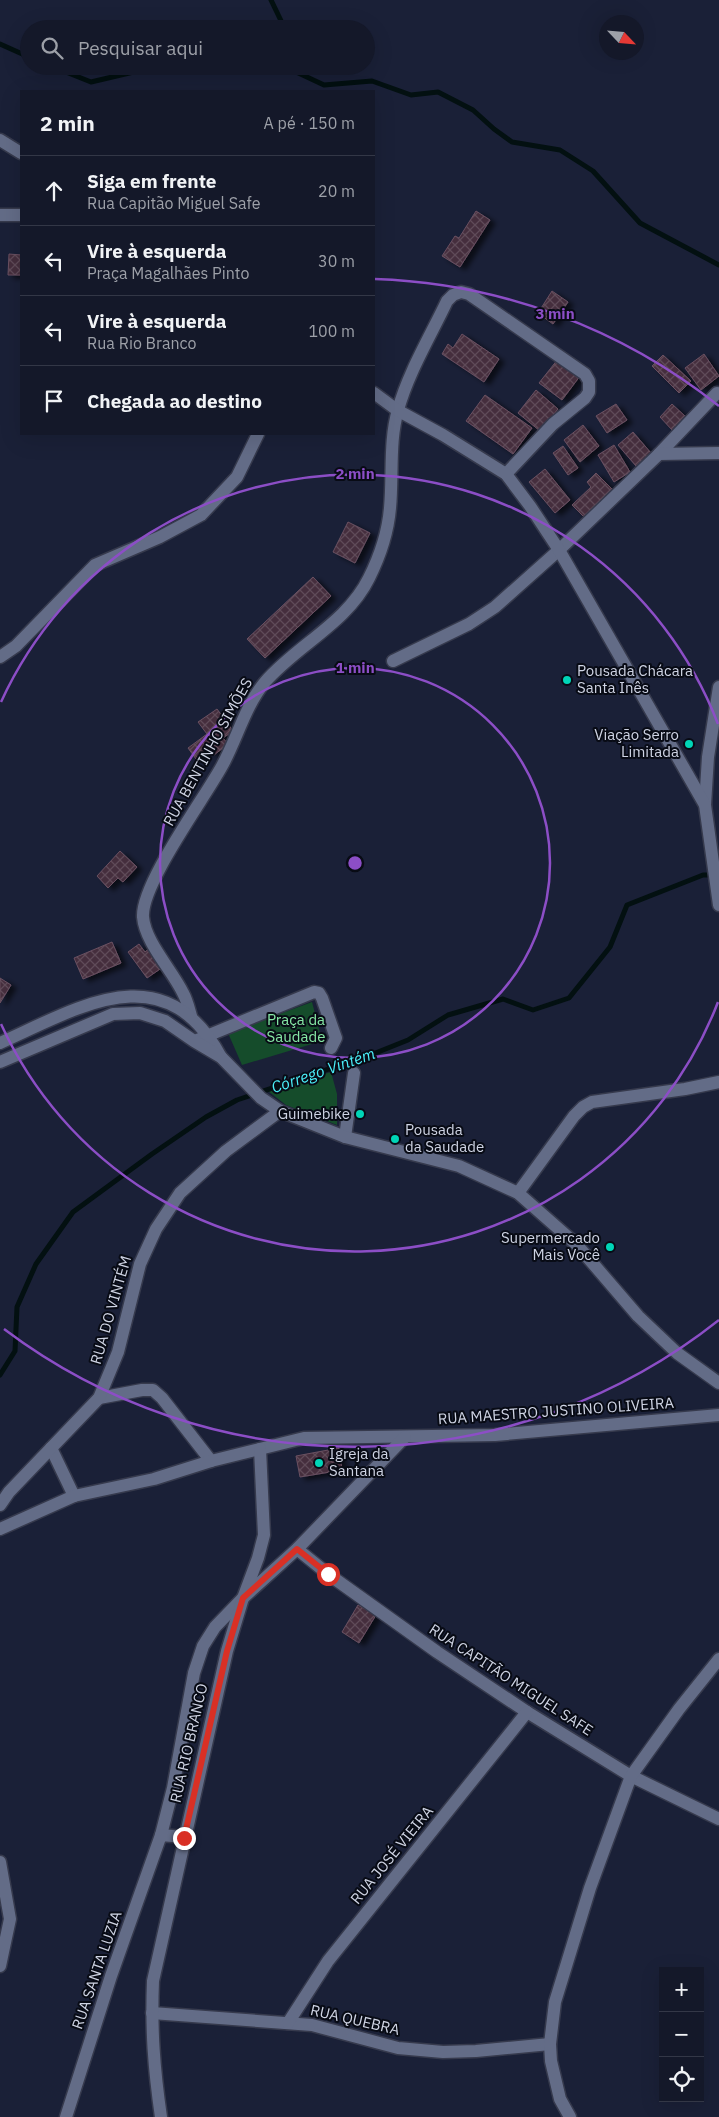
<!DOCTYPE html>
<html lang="pt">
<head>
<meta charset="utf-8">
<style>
  :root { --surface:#141829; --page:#1d2131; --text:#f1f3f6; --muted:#9da0a8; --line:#333746 }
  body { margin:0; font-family:"IBM Plex Sans",sans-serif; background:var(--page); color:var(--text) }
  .controls { position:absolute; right:15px; bottom:15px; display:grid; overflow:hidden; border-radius:0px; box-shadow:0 5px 20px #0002 }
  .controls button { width:45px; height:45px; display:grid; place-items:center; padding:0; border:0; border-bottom:1px solid var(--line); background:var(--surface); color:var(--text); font:25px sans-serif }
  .compass { position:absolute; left:599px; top:15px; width:45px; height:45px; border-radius:50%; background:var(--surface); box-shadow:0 5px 20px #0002; rotate:116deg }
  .stop { position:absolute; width:15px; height:15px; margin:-11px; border:4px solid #d93025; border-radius:50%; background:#fff }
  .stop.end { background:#d93025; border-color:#fff; box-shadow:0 1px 5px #0008 }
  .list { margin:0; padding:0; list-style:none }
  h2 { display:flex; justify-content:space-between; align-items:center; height:65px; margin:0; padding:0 20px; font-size:21px }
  h2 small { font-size:16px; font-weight:400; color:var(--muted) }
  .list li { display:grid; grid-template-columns:32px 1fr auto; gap:15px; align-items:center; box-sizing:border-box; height:70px; padding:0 20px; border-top:1px solid var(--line) }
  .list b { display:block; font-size:19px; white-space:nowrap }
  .list p { margin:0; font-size:16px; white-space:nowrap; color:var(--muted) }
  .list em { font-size:16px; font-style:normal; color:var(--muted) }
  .icon { flex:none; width:28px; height:28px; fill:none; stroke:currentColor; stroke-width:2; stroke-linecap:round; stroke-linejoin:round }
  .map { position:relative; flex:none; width:719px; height:2117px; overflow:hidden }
  .search { position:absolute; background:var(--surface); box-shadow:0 5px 20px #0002; left:20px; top:20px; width:355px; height:55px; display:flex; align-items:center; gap:12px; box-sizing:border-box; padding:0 18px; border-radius:28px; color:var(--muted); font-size:19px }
  .panel { position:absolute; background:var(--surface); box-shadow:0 5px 20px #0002; left:20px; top:90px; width:355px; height:345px; border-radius:0px }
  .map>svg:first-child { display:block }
  .green { fill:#154c2b }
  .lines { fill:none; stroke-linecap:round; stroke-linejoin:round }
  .stream { stroke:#031011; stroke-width:5 }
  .building { fill:url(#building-cross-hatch); stroke:#6a5061; filter:url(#shadow) }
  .street-casing { stroke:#363a4d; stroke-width:15 }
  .secondary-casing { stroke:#363a4d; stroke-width:15 }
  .street { stroke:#636c87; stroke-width:12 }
  .secondary { stroke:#636c87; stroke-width:12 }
  .route { stroke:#d93025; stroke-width:6 }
  .ring { fill:none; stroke:#8c4ec6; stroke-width:2.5 }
  .poi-dot { fill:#00d5b7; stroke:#080b15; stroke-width:2 }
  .labels { text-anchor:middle; stroke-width:4; stroke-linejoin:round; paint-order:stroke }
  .poi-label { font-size:15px; fill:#cfd4e4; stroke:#080b15; text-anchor:start }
  .street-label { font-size:15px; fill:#cfd4e4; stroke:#080b15 }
  .park-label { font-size:15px; fill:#86e8a5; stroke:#080b15 }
  .water-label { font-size:16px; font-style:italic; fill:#4beff9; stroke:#080b15 }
  .centre { fill:#8c4ec6; stroke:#080b15; stroke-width:2.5 }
  .ring-label { font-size:15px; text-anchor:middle; font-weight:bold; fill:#8c4ec6; stroke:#080b15; stroke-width:4; stroke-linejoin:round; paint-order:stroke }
</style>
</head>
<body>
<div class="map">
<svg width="719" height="2117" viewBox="0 0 719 2117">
  <defs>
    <pattern id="building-cross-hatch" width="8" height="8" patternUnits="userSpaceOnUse" patternTransform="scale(1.25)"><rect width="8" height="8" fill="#452d3d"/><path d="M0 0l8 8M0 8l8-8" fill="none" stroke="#5f4b59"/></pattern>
    <filter id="shadow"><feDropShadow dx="5.5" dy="3" stdDeviation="2.5" flood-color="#0009"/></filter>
  </defs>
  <rect width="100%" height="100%" fill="#1a2037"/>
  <g class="green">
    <polygon points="312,1002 322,1041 242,1065 228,1033"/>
    <polygon points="331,1072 337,1094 337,1125 286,1105 268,1091"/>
  </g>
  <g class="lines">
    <g class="stream">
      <polyline points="271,0 285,29"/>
      <polyline points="0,44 29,57"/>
      <polyline points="51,66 91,82 159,66"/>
      <polyline points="183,66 188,66"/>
      <polyline points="270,66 292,70 324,85 372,81 411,95 438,92 473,110 494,129 512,142 560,150 593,171 640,223 719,265"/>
      <polyline points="0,1375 15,1351 17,1307 36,1264 73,1212 152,1154 206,1117 237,1100 373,1054 408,1040 448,1015 503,999 533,1010 569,998 610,947 627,905 703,875 715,875"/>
    </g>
  </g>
  <g class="building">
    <polygon points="476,211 490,220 460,267 442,256 455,236 459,238"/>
    <polygon points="9,254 21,255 21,275 8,275"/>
    <polygon points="552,291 568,302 553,324 538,313"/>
    <polygon points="462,334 499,359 484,382 442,354 448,344 453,348"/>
    <polygon points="704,354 719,376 701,390 685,368"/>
    <polygon points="663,355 691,381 679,393 652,366"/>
    <polygon points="558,359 580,376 562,400 539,383"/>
    <polygon points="536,390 558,409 540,431 518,413"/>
    <polygon points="485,395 532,428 513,454 466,421"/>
    <polygon points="616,404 627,420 607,433 596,416"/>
    <polygon points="672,404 686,417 673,431 660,417"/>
    <polygon points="583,425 599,446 580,462 564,440"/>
    <polygon points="633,432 651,453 636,466 618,445"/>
    <polygon points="614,445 630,472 614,482 598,455"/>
    <polygon points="563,446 578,468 568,475 553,453"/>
    <polygon points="545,469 570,500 555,513 529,482"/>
    <polygon points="596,473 613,490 585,518 572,505 591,487 587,482"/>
    <polygon points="348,522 370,533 355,563 333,552"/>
    <polygon points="313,577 331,596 265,658 247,639"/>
    <polygon points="217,709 233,731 223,738 228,744 214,755 210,749 196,759 188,748 207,734 198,722"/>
    <polygon points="120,851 137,867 123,882 118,878 108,888 97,876"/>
    <polygon points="112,942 121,963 83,979 74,958"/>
    <polygon points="139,944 145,952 150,948 163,967 147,978 128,952"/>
    <polygon points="0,978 11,985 0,1003"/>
    <polygon points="339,1448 342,1470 300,1477 296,1456"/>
    <polygon points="358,1605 376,1615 359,1643 342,1632"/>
  </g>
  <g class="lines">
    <defs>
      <g id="street">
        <polyline points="0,140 21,153"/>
        <polyline points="659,454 717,393"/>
        <polyline points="0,657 16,646 95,565 160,537 201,515 237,477 258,434"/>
        <polyline points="393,661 469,624 495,607 559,550 659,454 719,453"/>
        <polyline points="705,805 708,757 719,687"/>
        <path d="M191 1016C189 1009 187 1000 183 993 172 970 145 942 143 917 141 884 204 799 222 766 237 739 245 706 265 682 297 645 347 623 369 578 380 556 388 532 390 508 393 476 389 440 398 410 408 373 431 335 447 301L453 295 461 292 469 294 585 374 589 381V392L585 398 553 424 506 474"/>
        <polyline points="197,1040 314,992 319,993 322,998 336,1038 331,1048"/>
        <polyline points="345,1137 354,1073"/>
        <polyline points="518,1193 574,1116 583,1107 592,1102 685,1089 719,1082"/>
        <polyline points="99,1398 142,1390 153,1390 162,1398 211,1461"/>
        <polyline points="51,1448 74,1496"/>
        <polyline points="0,1505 9,1492 99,1398 118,1352 140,1264 156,1229 180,1193 226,1151 280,1111"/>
        <polyline points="0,1529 74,1496 154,1479 211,1461 304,1438 495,1435 719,1415"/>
        <polyline points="297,1549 328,1574 437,1652 527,1712 631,1776 719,1819"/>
        <polyline points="161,1835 173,1788 194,1673 203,1646 215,1627 243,1598 297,1549 405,1437"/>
        <polyline points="0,1862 10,1919 0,1966"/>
        <polyline points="152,2013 312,2025 398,2048 443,2052 476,2051 550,2044"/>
        <polyline points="288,2023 328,1961 527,1712"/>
        <polyline points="66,2117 111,1976 161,1835 184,1837"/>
        <path d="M161 2117C154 2069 151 2030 153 1981L227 1651 243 1598 258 1558 264 1535 260 1449"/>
        <polyline points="570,2117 560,2099 551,2061 550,2044 555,2002 590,1888 631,1776 679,1709 719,1659"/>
      </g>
      <g id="secondary">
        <polyline points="0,215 21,215"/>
        <polyline points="374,393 397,410 443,435 506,474 530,506 559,550 705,805 719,905"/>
        <path d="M0 1043C80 1007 165 953 221 1057"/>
        <polyline points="0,1062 113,1014 140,1013 165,1021 194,1041 221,1057 261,1098 280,1111 345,1137 459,1166 518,1193 577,1245 638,1316 677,1353 719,1383"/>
      </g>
    </defs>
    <use href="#street" class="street-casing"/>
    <use href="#secondary" class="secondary-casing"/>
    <use href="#street" class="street"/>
    <use href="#secondary" class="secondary"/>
  </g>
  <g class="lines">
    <polyline class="route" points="184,1838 227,1651 243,1598 297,1549 328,1574"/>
  </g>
  <g class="ring">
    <circle cx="355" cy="863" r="195"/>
    <path d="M718 1002A389 389 0 0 1 1 1024M1 702A389 389 0 0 1 718 724"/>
    <path d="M719 1320A584 584 0 0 1 4 1329M375 279A584 584 0 0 1 719 406"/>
  </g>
  <g class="poi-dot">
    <circle cx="567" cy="680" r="5"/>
    <circle cx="689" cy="744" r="5"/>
    <circle cx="360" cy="1114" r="5"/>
    <circle cx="395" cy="1139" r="5"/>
    <circle cx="610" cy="1247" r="5"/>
    <circle cx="319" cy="1463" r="5"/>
  </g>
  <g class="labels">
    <g class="poi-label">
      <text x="577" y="676">Pousada Chácara<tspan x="577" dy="17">Santa Inês</tspan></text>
      <text x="679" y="740" text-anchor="end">Viação Serro<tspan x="679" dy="17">Limitada</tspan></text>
      <text x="350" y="1119" text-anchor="end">Guimebike</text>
      <text x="405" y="1135">Pousada<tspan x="405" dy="17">da Saudade</tspan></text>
      <text x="600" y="1243" text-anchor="end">Supermercado<tspan x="600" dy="17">Mais Você</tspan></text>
      <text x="329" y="1459">Igreja da<tspan x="329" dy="17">Santana</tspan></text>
    </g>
    <g class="street-label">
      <text transform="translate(208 752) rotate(-61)" y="5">RUA BENTINHO SIMÕES</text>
      <text transform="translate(111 1310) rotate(-74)" y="5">RUA DO VINTÉM</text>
      <text transform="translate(556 1411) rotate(-4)" y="5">RUA MAESTRO JUSTINO OLIVEIRA</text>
      <text transform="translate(511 1680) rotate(33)" y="5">RUA CAPITÃO MIGUEL SAFE</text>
      <text transform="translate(189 1743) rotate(-77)" y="5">RUA RIO BRANCO</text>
      <text transform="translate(392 1855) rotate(-51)" y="5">RUA JOSÉ VIEIRA</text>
      <text transform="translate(97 1970) rotate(-71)" y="5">RUA SANTA LUZIA</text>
      <text transform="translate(355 2020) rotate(13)" y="5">RUA QUEBRA</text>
    </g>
    <g class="park-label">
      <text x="296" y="1025">Praça da<tspan x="296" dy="17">Saudade</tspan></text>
    </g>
    <g class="water-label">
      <text transform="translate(323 1070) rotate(-19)" y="6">Córrego Vintém</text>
    </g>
  </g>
  <circle cx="355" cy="863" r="8" class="centre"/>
  <g class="ring-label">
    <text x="555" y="319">3 min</text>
    <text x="355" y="479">2 min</text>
    <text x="355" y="673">1 min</text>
  </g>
</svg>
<div class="controls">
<button>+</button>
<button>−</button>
<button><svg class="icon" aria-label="locate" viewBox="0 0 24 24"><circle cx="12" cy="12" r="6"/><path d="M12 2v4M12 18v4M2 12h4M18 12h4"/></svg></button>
</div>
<svg class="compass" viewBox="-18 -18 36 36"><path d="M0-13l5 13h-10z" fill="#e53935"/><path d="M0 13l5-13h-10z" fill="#9da0a8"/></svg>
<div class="stop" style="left:328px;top:1574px"></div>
<div class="stop end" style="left:184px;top:1838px"></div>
<div class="search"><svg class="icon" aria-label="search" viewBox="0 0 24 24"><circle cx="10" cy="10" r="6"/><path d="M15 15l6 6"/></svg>Pesquisar aqui</div>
<section class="panel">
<h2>2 min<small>A pé · 150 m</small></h2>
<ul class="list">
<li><svg class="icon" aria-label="ahead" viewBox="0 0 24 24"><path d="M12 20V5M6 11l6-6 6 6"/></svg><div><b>Siga em frente</b><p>Rua Capitão Miguel Safe</p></div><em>20 m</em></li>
<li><svg class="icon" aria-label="left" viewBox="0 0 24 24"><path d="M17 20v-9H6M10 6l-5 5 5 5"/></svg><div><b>Vire à esquerda</b><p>Praça Magalhães Pinto</p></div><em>30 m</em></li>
<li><svg class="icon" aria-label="left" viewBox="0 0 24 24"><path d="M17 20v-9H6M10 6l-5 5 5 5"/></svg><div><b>Vire à esquerda</b><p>Rua Rio Branco</p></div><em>100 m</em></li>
<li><svg class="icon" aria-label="arrive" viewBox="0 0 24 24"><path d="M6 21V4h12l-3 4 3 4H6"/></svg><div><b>Chegada ao destino</b></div></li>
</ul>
</section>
</div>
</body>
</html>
